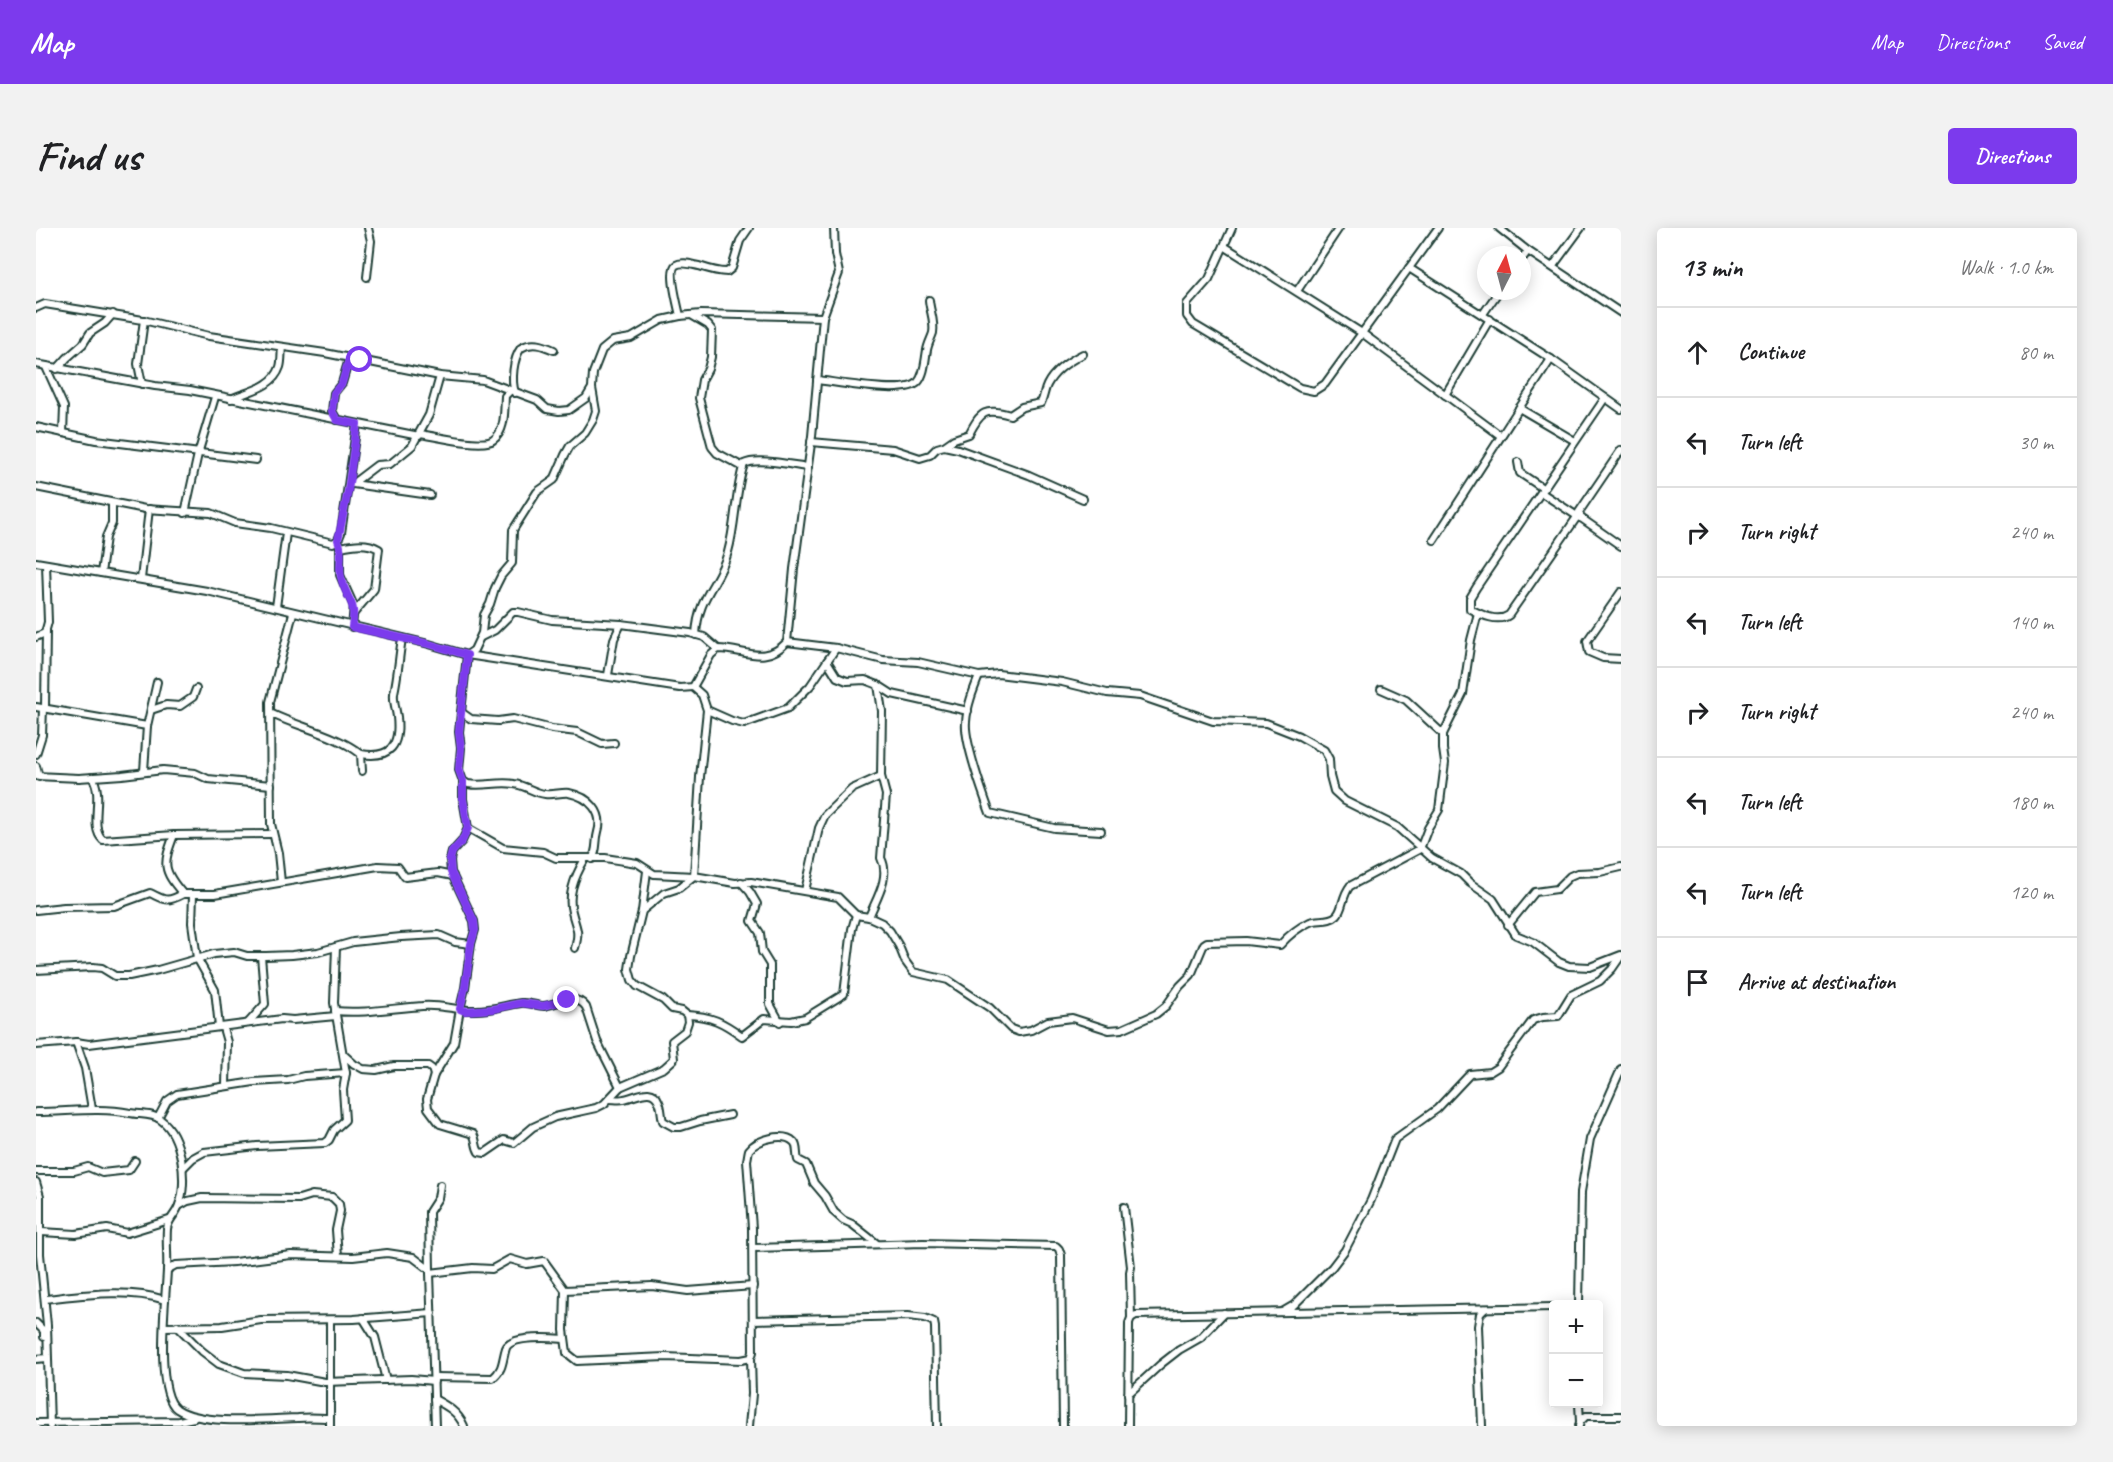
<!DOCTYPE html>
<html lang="en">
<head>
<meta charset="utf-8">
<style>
  :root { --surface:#fff; --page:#f2f2f2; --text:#202124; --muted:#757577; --line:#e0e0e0; --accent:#7c3aed }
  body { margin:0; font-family:Caveat,sans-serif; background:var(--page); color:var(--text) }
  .controls { position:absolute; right:18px; bottom:18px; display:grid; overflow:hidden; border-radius:6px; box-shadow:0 3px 15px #0003 }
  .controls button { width:54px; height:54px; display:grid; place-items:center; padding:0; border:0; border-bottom:2px solid var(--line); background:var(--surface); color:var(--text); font:30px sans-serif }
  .compass { position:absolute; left:1441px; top:18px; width:54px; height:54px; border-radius:50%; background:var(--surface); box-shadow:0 3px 15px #0003; rotate:6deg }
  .stop { position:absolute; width:18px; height:18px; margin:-14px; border:4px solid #7c3aed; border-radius:50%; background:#fff }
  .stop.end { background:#7c3aed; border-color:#fff; box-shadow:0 2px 6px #0008 }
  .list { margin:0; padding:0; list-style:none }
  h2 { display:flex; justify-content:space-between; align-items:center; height:78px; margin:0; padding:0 24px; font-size:26px }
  h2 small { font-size:20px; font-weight:400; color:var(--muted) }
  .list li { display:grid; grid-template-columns:39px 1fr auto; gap:18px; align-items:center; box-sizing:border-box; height:90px; padding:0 24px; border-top:2px solid var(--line) }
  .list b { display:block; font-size:22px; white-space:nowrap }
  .list em { font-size:20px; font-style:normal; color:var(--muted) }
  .icon { flex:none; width:33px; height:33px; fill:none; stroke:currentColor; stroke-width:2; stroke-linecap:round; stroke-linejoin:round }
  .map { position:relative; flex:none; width:1585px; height:1198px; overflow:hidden; border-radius:6px }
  header { display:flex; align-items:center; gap:36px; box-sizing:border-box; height:84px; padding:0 30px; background:var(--accent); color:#fff }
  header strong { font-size:28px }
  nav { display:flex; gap:33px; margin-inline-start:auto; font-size:21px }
  .intro { display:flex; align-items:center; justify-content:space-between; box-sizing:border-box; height:144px; padding:0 36px }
  h1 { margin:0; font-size:42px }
  .button { padding:15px 27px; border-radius:6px; background:var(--accent); color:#fff; font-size:21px; font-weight:700 }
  main { display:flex; gap:36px; padding:0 36px }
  aside { flex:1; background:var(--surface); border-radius:6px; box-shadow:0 3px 15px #0003 }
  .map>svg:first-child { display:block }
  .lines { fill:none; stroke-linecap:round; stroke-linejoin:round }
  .minor-casing { stroke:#1f3d34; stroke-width:10 }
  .minor { stroke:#fff; stroke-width:6 }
  .route { stroke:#7c3aed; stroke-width:8 }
</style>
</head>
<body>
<header>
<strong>Map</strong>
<nav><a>Map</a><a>Directions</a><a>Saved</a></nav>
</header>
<div class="intro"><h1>Find us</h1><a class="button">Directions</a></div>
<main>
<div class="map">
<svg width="1585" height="1198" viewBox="0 0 1585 1198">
  <rect width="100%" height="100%" fill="#fff"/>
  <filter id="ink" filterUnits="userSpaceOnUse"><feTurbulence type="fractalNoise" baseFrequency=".0167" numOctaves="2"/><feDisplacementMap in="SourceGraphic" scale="12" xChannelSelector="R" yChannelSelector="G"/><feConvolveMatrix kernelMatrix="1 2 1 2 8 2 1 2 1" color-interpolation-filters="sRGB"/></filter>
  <g filter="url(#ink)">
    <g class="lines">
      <defs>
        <g id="minor">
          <polyline points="1196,0 1173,51 1151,76 1151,88 1157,96 1264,160 1278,163 1289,156 1402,0"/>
          <polyline points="1463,0 1492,23 1585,85"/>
          <polyline points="1188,18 1326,105 1465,208"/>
          <polyline points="1486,31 1492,23"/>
          <polyline points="1517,38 1545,0"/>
          <polyline points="1373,40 1515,131 1585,181"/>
          <polyline points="331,49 335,13 332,0"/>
          <polyline points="1261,63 1303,0"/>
          <polyline points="0,80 9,76 107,92 173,108 289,125 404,148 447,152 501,172 511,181 523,183 533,182 550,170 556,160 557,145 566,122 577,113 595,110 626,92 644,88 665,86 787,89"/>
          <polyline points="1447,86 1463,63"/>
          <polyline points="655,87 672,97 676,102 675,129 672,141 666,152 663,170 676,219 681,225 707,239"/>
          <path d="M644 88C642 78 632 42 640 37 646 33 657 37 663 38 672 41 682 44 691 44L696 40 704 13 713 0"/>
          <polyline points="0,136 119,158 154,162 383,208"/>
          <polyline points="10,139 28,179 27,205"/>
          <polyline points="21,141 31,130 47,116 54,105 69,95 77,86"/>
          <path d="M781 152C800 154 871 168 882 154 889 146 889 132 891 122 892 116 895 111 897 105 899 93 894 84 893 72"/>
          <polyline points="106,156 102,136 108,92"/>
          <path d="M479 165C475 152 477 131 485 120 496 113 507 117 518 122"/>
          <polyline points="1409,167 1454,91"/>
          <path d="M195 171C212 163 237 160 244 139 246 133 245 125 246 119"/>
          <polyline points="1483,180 1539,213"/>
          <polyline points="301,192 296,183 298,165 306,155 313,131"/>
          <polyline points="0,199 60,212 220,232"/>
          <path d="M384 206C398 208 447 220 457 212 470 203 468 182 469 168L474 163"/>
          <polyline points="775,214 857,221 884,230 894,227 901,220 908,218 922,221 993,247 1047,271"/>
          <path d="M908 218 918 211 933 206C945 183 949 180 974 187L986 179 1005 175C1008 169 1008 163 1011 157 1018 143 1033 133 1047 126"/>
          <polyline points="1585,222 1543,284 1545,290 1585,318"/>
          <polyline points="1482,234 1484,245 1508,261"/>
          <polyline points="316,256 341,237 354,236 376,218 393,187 404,148"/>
          <polyline points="317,256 394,267"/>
          <polyline points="0,259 109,281 175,285 199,295 235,300 297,315 302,312 305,305 321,196"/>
          <polyline points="1506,265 1544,290"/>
          <polyline points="149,285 162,226 179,169"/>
          <path d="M1541 289 1473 387C1462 395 1446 387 1434 381V370L1440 360 1569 170"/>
          <polyline points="1398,312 1515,131"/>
          <polyline points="304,316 304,347 318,378 316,399"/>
          <path d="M305 319C318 316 331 314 343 321L338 361 318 385"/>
          <path d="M0 334 171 363 393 416 431 427 644 460 657 459 675 427 682 421C709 421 728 438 751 414L758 341 776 208 787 89 803 45 799 26 798 0"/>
          <polyline points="65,345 70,309 76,295 76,275"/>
          <polyline points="105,351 113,281"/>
          <polyline points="1585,364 1551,413 1553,424 1567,430 1585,431"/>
          <polyline points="240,379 250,305"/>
          <path d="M660 407C662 367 683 357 692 324 700 296 699 263 708 236 721 229 756 237 772 239"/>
          <polyline points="0,409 9,405 12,394 10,336"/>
          <polyline points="445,409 459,402 477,384 482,384 516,392 585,396 654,405 668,409 682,421"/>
          <polyline points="751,414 800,420 847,432 882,434 943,448 962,446 1026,454 1071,465 1104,468 1177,493 1230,495 1263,508 1288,522 1293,531 1294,548 1298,563 1309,573 1361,599 1396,630 1425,646 1434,655 1457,671 1480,707 1497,714 1523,734 1533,738 1554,739 1585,727"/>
          <polyline points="791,433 801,449 811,453 829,452 842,457 856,466 932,483"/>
          <polyline points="572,447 578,411 585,396"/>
          <path d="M943 448C937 463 931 478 930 494 928 512 947 566 954 585L1018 600 1065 603"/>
          <polyline points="1345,461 1370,472 1407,506"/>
          <polyline points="0,479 111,498"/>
          <polyline points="9,480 10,402"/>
          <polyline points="115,482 130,477 144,478 157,469 160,461"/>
          <polyline points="671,482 696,493 708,496 752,480 774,458 800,420"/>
          <polyline points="425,484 435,491 462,493 477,491 516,501 541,504 566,516 578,515"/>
          <path d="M236 486C265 500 299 506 325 526L326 543"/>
          <polyline points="0,526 6,507 7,480"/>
          <path d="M325 526C355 531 364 517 361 489 360 481 357 473 358 465 362 447 363 429 366 410"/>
          <polyline points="0,538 3,549"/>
          <polyline points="108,543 111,498 121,454"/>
          <polyline points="0,548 43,550 86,547 127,542 159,545 172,551 235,557"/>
          <path d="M56 549C69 568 52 598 67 612L138 607 237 606"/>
          <path d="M427 553V571L432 600 426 613 416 624 414 632 415 644 438 693 439 702 435 716 429 760 424 781 418 815 398 847 391 871 392 880 404 896 437 906C441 912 439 918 443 924L449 925 468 912 478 915 497 899 519 889 560 880 568 876 584 859 628 840 638 831 636 813 649 803 652 794 651 787 646 783 636 781 627 772 601 758 596 752 593 741 595 728 606 683 628 665 643 660 658 648 664 549 671 482 666 467 657 459"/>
          <path d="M432 600 467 620 507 624 520 630H569L601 635 618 646 658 648 699 655 715 654 802 669 820 687 833 689 846 695 854 703 863 718 869 733 877 744 912 752 954 780 975 801 983 804 995 802 1012 793 1036 790 1073 802 1086 801 1120 786 1130 778 1144 758 1155 747 1168 716 1171 714 1210 713 1244 717C1252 708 1263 699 1274 694 1283 691 1294 694 1301 687 1307 681 1306 668 1314 658L1384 621 1392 600 1403 582 1409 535 1407 521V506L1427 466 1435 412 1442 385"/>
          <path d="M138 607C127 636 126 642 147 666H179L342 638 362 639 369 649 402 645 417 648"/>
          <path d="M556 631C562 622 559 614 562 604 568 584 553 569 533 565 526 564 517 567 509 566 498 565 489 557 478 556 463 553 447 559 432 556L427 553 423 542 425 520 423 504 431 427 438 422 446 405 448 387 454 376 459 360 465 348 476 335 477 302 501 264 518 252 529 227 534 218 549 205 557 192 560 183 556 160"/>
          <polyline points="245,654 242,625 235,596 234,474 257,385"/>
          <polyline points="705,654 714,664 721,676 716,693 724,705 726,724 734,737 734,776 744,794"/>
          <polyline points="769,663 783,600 789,587 816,561 845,548"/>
          <polyline points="157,667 156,695 161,730 179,762 183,799"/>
          <path d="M0 682 28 679 78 678 114 665C129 672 130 675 147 666"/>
          <polyline points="606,683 611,643"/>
          <path d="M833 689C840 671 855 649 845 630L850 567 845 548 846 483 842 457"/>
          <polyline points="1472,697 1499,664 1521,661 1534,648 1541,645 1564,644 1585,639"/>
          <path d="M539 720C544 702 540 701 536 684 531 666 540 646 549 631"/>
          <polyline points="0,742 57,739 66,740 79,748 93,748 122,742 178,726 198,724 211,728 230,728 256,727 282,724 317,714 365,709 403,707 419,714 435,716"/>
          <path d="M299 783C328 786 357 780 386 778 404 776 422 783 440 782 456 782 470 777 485 775 493 774 501 778 508 778 522 776 539 764 550 779L561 813 584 859"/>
          <path d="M651 787C675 788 687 794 706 808L728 791 755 793 769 790 808 766 816 701 820 687"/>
          <polyline points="212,795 229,776 225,728"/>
          <polyline points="187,800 191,814 190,858"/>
          <polyline points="40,814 53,816 246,791 257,792 300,788"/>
          <polyline points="0,817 40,814 49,840 56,881"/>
          <polyline points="308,827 318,836 327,841 340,842 358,838 392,838 396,841 398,847"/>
          <path d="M573 871C578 871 584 872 588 871 600 869 617 857 623 874 626 880 625 887 627 893L638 899H645L664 893 694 887"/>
          <path d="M0 884C32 884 63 879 94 885 104 887 117 885 125 892 146 907 152 955 143 977 140 987 132 991 131 1001 130 1015 132 1029 131 1042 130 1070 118 1164 141 1181 167 1198 230 1191 262 1190 272 1189 283 1190 294 1190"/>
          <polyline points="122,890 131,873 141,866 218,854 252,852 268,848 310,845"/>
          <polyline points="147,940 157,930 168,924 221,918 289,915 293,912 298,902 309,892 307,862 310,845 298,775 300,719"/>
          <polyline points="0,943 38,943 52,939 66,945 93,942 99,933"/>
          <polyline points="0,954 4,968 4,1026 11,1097 14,1198"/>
          <polyline points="143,978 152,973 166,970 263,971 276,967 296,969 303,976 304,983 300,1002 302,1028"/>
          <polyline points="1088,979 1095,1039 1094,1044 1095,1090"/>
          <polyline points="5,1004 40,1006 71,1001 91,1005 133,992"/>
          <polyline points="717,1020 887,1015 1020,1018 1023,1021 1025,1027 1027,1198"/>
          <polyline points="131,1042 140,1037 198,1034 255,1027 317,1029 351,1025 377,1029 394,1042 394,1045 399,1198"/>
          <polyline points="394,1042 393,984 402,970 404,957"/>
          <path d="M394 1045 437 1040 456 1041 474 1031 491 1036 508 1033 529 1062 528 1102 531 1125 541 1133 629 1129 705 1132 715 1130 717 1124 716 1000 711 932C712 929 712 925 713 922 721 911 748 904 758 914 762 918 760 926 762 932L770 936 778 955 789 968 798 984 807 992 816 996 840 1015"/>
          <polyline points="529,1062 616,1058 652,1063 717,1058"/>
          <path d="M9 1071C47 1067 92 1060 129 1072"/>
          <polyline points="1543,1076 1545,964 1554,911 1585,841"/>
          <polyline points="1246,1084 1258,1077 1296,1039 1309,1022 1335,972 1359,911 1401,881 1434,846 1454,844 1462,839 1497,792 1507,789 1522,788 1535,767 1564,753 1576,741 1585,728"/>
          <polyline points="327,1090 339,1109 350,1152"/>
          <polyline points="294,1092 294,1198"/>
          <polyline points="717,1092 872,1088 889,1090 898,1094 899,1099 901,1198"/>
          <polyline points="0,1095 8,1103 8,1109"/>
          <polyline points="141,1098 166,1123 183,1136 208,1145 251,1147 289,1154 375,1151 398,1153"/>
          <polyline points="128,1099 186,1098 225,1092 318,1091 396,1085"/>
          <polyline points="0,1131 11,1130"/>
          <path d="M398 1149 457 1150C468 1141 466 1132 470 1120 475 1107 517 1110 529 1111"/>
          <polyline points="1092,1166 1125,1136 1143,1122 1164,1110 1188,1085"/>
          <path d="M398 1171C411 1178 422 1184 428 1198"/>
          <polyline points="1543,1176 1544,1194"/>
          <polyline points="0,1195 143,1193 158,1190"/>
          <polyline points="713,1198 716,1166 715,1130"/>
          <polyline points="1092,1198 1093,1095 1095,1090 1100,1087 1518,1079"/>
          <polyline points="1446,1198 1442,1098 1444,1086 1449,1081"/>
          <polyline points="1543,1198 1544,1194 1550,1188 1585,1188"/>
        </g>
      </defs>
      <use href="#minor" class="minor-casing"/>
      <use href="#minor" class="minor"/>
    </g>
  </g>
  <g class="lines" filter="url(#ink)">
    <path class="route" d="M324 132 313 131 306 155 298 165 296 183 301 192 321 196 312 263 302 312C308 325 302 337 305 349 310 373 321 371 316 399L393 416 431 427 423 504 425 520 423 542 427 553V571L432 600 426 613 416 624 414 632 415 644 438 693 439 702 435 716 429 759 424 781 429 783 457 781 485 775 507 778 531 772"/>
  </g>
</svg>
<div class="controls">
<button>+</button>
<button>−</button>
</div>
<svg class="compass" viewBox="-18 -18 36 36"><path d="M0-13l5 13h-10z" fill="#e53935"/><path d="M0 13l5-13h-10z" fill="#757577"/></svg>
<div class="stop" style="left:324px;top:132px"></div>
<div class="stop end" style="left:531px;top:772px"></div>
</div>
<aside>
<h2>13 min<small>Walk · 1.0 km</small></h2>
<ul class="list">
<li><svg class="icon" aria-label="ahead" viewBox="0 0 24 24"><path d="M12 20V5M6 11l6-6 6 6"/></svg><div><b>Continue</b></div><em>80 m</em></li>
<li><svg class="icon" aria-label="left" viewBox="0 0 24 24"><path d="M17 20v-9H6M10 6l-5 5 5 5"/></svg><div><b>Turn left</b></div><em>30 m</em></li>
<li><svg class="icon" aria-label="right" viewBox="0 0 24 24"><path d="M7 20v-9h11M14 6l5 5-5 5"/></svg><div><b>Turn right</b></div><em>240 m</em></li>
<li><svg class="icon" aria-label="left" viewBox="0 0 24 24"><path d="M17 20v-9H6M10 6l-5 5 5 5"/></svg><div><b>Turn left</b></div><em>140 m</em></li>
<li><svg class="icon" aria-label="right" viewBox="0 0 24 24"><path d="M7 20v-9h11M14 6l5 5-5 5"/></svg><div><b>Turn right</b></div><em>240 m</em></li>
<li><svg class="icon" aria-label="left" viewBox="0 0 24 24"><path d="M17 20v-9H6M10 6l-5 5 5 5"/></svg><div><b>Turn left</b></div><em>180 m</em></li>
<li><svg class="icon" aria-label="left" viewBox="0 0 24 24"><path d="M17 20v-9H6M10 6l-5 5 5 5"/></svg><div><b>Turn left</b></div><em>120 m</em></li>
<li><svg class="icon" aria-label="arrive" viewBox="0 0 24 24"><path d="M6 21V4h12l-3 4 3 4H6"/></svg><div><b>Arrive at destination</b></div></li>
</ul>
</aside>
</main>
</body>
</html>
